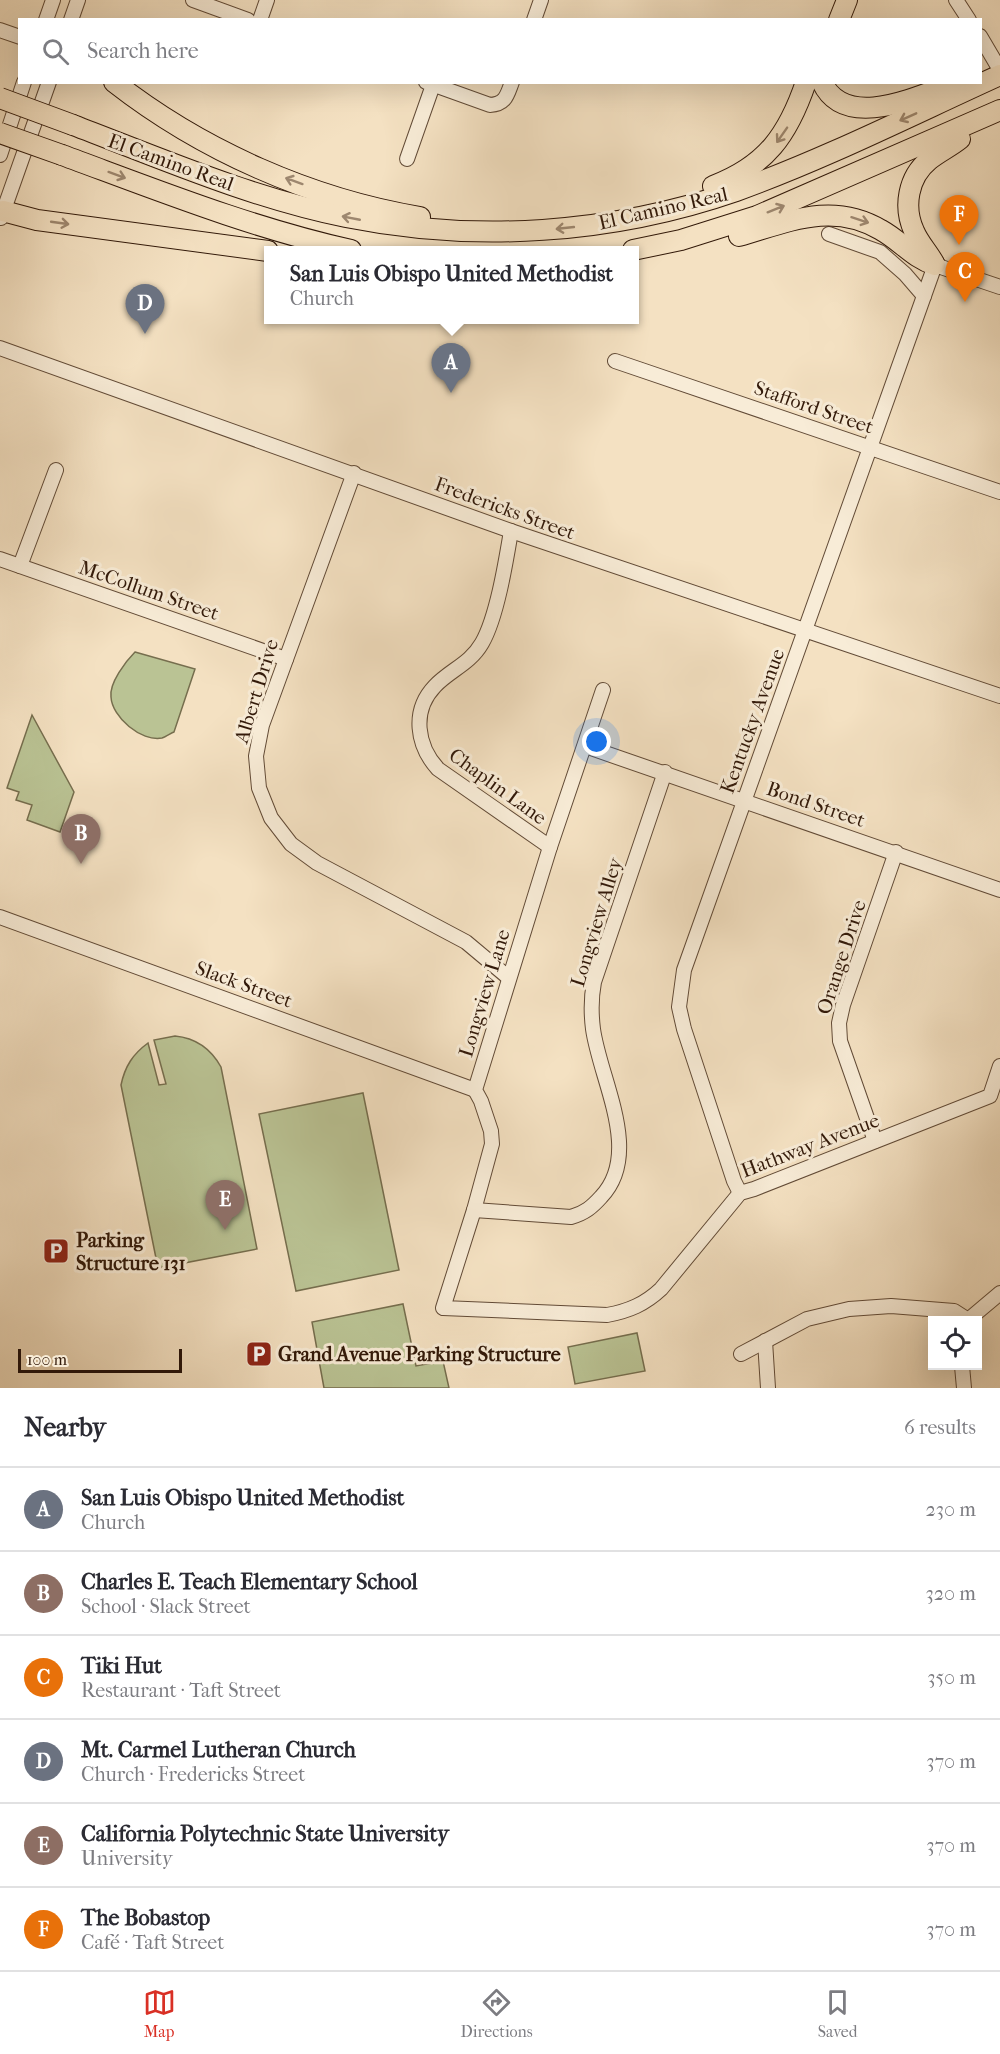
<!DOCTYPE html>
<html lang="en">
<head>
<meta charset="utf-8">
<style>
  :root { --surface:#fff; --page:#f2f2f3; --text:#2b2b33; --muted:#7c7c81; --line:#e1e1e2; --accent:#d93025 }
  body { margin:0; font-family:"IM FELL French Canon",serif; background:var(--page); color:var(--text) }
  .controls { position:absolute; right:18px; bottom:18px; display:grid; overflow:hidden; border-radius:0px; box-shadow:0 6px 24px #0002 }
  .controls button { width:54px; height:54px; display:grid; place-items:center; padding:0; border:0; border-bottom:2px solid var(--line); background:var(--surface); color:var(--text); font:30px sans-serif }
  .scale { position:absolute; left:18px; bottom:15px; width:164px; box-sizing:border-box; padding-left:6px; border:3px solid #321909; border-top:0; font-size:16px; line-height:21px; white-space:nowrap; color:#321909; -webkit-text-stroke:4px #f8ecd7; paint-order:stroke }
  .you { position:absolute; left:597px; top:742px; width:21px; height:21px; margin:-15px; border:4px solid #fff; border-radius:50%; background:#1a73e8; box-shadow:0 0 0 9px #1a73e833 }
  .badge { display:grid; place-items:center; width:39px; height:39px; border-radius:50%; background:var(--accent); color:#fff; font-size:20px; font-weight:700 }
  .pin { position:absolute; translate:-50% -50px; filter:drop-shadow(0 2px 3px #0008) }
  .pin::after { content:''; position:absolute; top:32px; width:21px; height:18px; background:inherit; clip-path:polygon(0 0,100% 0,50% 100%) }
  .popup { position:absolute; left:264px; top:246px; width:375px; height:78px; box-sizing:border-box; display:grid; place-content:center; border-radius:0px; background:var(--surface); filter:drop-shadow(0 2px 4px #0005); font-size:20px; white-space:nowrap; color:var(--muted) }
  .popup b { font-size:22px; color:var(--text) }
  .popup::after { content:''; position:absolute; left:50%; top:100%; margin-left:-12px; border:12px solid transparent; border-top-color:var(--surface) }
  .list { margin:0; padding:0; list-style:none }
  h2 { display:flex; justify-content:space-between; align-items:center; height:78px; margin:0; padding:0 24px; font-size:26px }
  h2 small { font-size:20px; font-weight:400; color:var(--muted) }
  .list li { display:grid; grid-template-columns:39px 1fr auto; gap:18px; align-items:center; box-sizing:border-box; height:84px; padding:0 24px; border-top:2px solid var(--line) }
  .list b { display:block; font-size:22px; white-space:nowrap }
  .list p { margin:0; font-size:20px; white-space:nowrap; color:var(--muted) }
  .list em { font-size:20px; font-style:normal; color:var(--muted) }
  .icon { flex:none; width:33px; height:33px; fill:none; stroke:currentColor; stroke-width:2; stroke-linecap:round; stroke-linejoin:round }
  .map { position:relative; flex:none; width:1000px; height:1388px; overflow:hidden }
  .search { position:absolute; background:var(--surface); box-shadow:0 6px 24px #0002; left:18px; right:18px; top:18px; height:66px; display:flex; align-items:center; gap:15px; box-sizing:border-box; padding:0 21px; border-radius:0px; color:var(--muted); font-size:22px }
  .sheet { height:582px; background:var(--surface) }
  nav { display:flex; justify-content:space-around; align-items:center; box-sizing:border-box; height:84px; border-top:2px solid var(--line); background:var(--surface); font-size:16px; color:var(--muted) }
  nav a { display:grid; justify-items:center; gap:3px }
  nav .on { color:var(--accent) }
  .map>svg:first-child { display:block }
  .green { fill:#bac394; stroke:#766e4e; stroke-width:1.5 }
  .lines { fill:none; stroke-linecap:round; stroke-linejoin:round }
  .minor-casing { stroke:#624b37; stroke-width:16 }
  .highway-casing { stroke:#321909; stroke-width:22 }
  .minor { stroke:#f8ecd7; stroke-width:14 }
  .highway { stroke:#f4e1c2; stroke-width:20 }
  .highway-bridge-casing { stroke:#321909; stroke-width:22; stroke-linecap:butt }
  .highway-bridge { stroke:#f4e1c2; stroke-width:20 }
  .oneway { stroke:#9d876f }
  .labels { text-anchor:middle; stroke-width:6; stroke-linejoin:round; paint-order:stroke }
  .street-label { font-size:20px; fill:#321909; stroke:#f8ecd7 }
  .poi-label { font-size:20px; font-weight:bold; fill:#321909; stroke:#f8ecd7; text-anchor:start }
</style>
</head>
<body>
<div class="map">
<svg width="1000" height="1388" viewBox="0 0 1000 1388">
  <rect width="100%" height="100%" fill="#f4e1c2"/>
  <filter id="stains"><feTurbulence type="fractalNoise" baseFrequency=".00333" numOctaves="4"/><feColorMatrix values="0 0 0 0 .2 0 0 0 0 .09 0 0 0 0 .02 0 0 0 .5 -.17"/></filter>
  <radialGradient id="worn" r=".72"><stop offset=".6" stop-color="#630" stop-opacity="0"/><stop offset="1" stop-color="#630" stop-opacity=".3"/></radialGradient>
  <g class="green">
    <path d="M135 652 195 669 174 732C171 733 166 737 162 738 141 742 112 717 111 697 109 683 126 661 135 652Z"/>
    <polygon points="32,715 74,792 60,832 27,820 32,805 16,800 19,792 7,788"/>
    <path d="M175 1036C196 1038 211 1049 221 1067L257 1249 158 1268 121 1085C125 1066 133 1054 148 1043L159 1085 166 1084 154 1040Z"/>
    <polygon points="363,1093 399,1270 296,1291 259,1114"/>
    <polygon points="403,1304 416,1366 443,1361 449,1388 324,1388 312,1322"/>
    <polygon points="637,1333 645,1371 575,1384 568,1347"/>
  </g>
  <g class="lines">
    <defs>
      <g id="minor">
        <polyline points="193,0 248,20"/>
        <polyline points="956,0 969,20"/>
        <polyline points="46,20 53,0"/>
        <polyline points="71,20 78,0"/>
        <polyline points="260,20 267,0"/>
        <polyline points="534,20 541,0"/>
        <polyline points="0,30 20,37"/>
        <polyline points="980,36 1000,70"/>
        <path d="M426 82 490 105C506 104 507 95 512 82"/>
        <polyline points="0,155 24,82"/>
        <polyline points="407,159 433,85"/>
        <polyline points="1,218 49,82"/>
        <polyline points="829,234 880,252 905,274 924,296"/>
        <polyline points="0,348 511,531 1000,696"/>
        <polyline points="615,361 1000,492"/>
        <polyline points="354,473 262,725 256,756 259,788 271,818 291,844 317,863 466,942 509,978"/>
        <path d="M511 531C506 561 497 617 482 643 470 664 450 670 435 686 411 711 417 746 438 769L550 847"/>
        <polyline points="0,559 286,659"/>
        <polyline points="20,566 56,470"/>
        <path d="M603 690 550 847 475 1090 481 1101 491 1131 492 1144 474 1210 443 1308 607 1315C629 1311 645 1304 661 1289L740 1193 754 1189 990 1096 1000 1066"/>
        <polyline points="585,746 1000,890"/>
        <polyline points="0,917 475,1090"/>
        <polyline points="875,1141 840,1041 839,1023 843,1005 896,852"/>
        <polyline points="740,1193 734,1181 684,1029 679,1007 684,970 935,265 1000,287"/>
        <path d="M474 1210 571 1217C585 1213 592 1207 601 1197 643 1153 600 1080 593 1029 591 1013 591 998 594 982L665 772"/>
        <polyline points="968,1320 1000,1293"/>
        <polyline points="765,1341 768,1388"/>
        <polyline points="741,1354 807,1319 849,1309 891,1306 954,1311 968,1320"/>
        <polyline points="962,1366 964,1388"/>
      </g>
      <g id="highway">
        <polyline points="839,20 847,0"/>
        <path d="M114 82C201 150 311 199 420 217"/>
        <path d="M822 82C845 132 918 96 955 83"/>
        <path d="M73 125C162 159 252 198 346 217 475 243 612 234 736 191 825 159 914 114 1000 75"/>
        <path d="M62 155C157 190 252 228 351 250"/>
        <path d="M713 186C766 166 788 135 806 82"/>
        <polyline points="3,211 37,220 268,251"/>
        <path d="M739 236C788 222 832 201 881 230 901 241 913 258 935 265"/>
        <polyline points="633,250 681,240 757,216 1000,110"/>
        <path d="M934 263C928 252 919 243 914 231 903 207 908 177 929 160 939 152 950 147 960 139"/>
      </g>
    </defs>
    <use href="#minor" class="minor-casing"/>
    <use href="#highway" class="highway-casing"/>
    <use href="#minor" class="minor"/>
    <use href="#highway" class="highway"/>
    <defs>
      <g id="highway-bridge">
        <polyline points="0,98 73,125"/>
        <polyline points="0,133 62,155"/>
      </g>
    </defs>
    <use href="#highway-bridge" class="highway-bridge-casing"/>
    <use href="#highway-bridge" class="highway-bridge"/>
  </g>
  <defs><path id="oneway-shaft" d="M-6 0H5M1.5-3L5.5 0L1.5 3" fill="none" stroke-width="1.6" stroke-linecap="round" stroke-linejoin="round" transform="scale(1.5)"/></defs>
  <g class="oneway">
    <use href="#oneway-shaft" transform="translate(908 117) rotate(156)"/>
    <use href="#oneway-shaft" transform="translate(782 135) rotate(125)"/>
    <use href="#oneway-shaft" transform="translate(117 175) rotate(20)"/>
    <use href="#oneway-shaft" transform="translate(294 181) rotate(-160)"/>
    <use href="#oneway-shaft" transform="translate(776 209) rotate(-22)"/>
    <use href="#oneway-shaft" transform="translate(351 218) rotate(-169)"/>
    <use href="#oneway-shaft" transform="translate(860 220) rotate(18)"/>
    <use href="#oneway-shaft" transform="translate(60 223) rotate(8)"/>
    <use href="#oneway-shaft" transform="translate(565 228) rotate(174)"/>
  </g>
  <defs>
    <symbol id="parking-square" viewBox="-11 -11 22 22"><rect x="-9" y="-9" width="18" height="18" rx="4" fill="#8f2418" stroke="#f8ecd7"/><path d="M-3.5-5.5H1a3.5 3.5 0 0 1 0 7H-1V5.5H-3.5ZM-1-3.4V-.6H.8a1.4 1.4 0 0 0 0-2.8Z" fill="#fff"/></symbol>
  </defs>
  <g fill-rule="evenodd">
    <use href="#parking-square" x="41" y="1236" width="30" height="30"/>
    <use href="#parking-square" x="244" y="1339" width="30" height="30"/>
  </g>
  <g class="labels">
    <g class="street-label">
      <text transform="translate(171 162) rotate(20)" y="7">El Camino Real</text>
      <text transform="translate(663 208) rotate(-13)" y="7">El Camino Real</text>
      <text transform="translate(814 407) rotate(19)" y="7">Stafford Street</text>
      <text transform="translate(505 508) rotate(20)" y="7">Fredericks Street</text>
      <text transform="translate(149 590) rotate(19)" y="7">McCollum Street</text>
      <text transform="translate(256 691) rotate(-73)" y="7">Albert Drive</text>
      <text transform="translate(752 721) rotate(-70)" y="7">Kentucky Avenue</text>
      <text transform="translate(498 786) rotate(36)" y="7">Chaplin Lane</text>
      <text transform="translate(816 804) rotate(19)" y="7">Bond Street</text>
      <text transform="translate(596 922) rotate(-73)" y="7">Longview Alley</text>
      <text transform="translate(841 957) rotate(-72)" y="7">Orange Drive</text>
      <text transform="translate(244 984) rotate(20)" y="7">Slack Street</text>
      <text transform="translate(484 993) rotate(-73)" y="7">Longview Lane</text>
      <text transform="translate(810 1145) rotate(-21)" y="7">Hathway Avenue</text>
    </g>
    <g class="poi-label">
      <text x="76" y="1247">Parking<tspan x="76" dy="23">Structure 131</tspan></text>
      <text x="278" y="1361">Grand Avenue Parking Structure</text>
    </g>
  </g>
  <rect width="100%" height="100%" filter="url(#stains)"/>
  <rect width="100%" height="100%" fill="url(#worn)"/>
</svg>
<div class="controls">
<button><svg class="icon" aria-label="locate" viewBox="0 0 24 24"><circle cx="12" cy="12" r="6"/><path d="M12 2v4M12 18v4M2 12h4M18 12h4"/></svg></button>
</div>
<div class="scale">100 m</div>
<div class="you"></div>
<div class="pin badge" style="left:451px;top:393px;background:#6b7280">A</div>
<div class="popup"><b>San Luis Obispo United Methodist</b>Church</div>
<div class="pin badge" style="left:81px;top:864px;background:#8d6e63">B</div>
<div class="pin badge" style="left:965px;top:302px;background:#e8710a">C</div>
<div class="pin badge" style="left:145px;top:334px;background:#6b7280">D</div>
<div class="pin badge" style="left:225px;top:1230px;background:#8d6e63">E</div>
<div class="pin badge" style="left:959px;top:245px;background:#e8710a">F</div>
<div class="search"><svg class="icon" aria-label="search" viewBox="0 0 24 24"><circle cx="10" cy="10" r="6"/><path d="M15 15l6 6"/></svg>Search here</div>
</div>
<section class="sheet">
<h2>Nearby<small>6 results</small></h2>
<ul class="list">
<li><span class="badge" style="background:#6b7280">A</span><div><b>San Luis Obispo United Methodist</b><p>Church</p></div><em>230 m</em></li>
<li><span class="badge" style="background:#8d6e63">B</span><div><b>Charles E. Teach Elementary School</b><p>School · Slack Street</p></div><em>320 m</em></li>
<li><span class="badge" style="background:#e8710a">C</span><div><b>Tiki Hut</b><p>Restaurant · Taft Street</p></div><em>350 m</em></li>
<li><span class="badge" style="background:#6b7280">D</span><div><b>Mt. Carmel Lutheran Church</b><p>Church · Fredericks Street</p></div><em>370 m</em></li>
<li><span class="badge" style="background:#8d6e63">E</span><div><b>California Polytechnic State University</b><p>University</p></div><em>370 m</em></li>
<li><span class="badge" style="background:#e8710a">F</span><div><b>The Bobastop</b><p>Café · Taft Street</p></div><em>370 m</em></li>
</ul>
</section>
<nav>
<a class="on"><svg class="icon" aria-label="map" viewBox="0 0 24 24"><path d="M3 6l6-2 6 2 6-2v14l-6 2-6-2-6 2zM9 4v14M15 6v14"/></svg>Map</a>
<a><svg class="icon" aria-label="directions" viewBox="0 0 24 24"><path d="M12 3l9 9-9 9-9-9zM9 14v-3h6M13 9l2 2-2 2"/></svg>Directions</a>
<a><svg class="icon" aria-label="saved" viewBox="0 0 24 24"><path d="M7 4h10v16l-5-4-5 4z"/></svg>Saved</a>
</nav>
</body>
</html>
